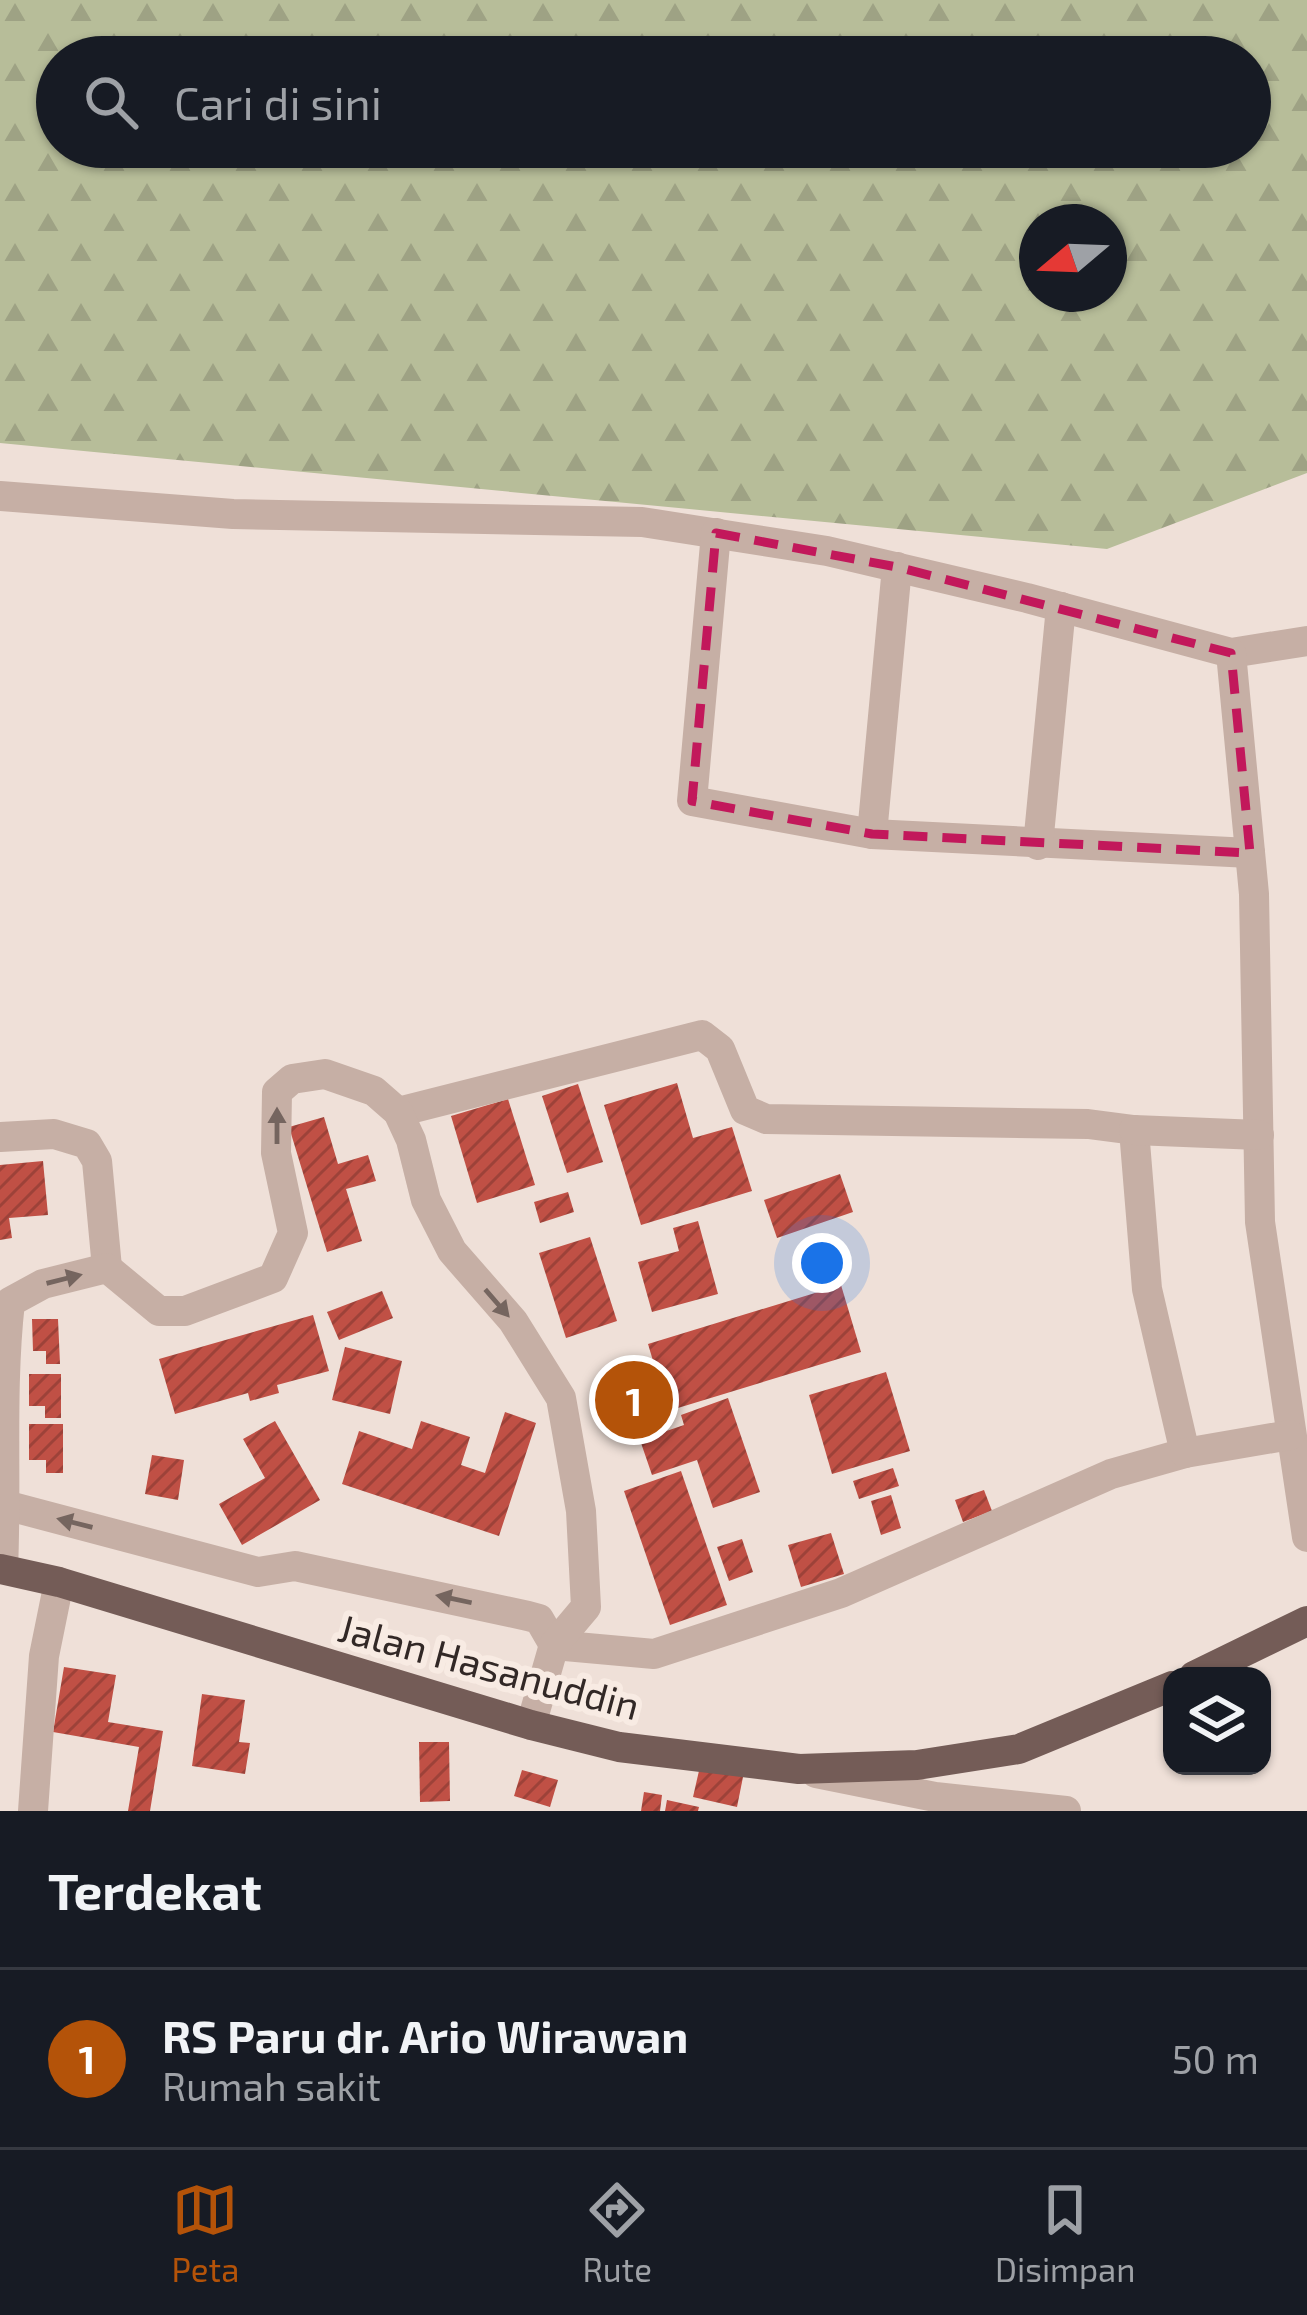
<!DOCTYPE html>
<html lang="id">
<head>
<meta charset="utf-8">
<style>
  :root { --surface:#171b24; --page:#242831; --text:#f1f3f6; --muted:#9ea1a6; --line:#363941; --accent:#b45309 }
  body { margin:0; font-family:"Exo 2",sans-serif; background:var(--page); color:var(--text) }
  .controls { position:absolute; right:36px; bottom:36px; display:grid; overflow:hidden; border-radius:24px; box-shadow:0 3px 9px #0004 }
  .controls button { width:108px; height:108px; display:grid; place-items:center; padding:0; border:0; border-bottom:3px solid var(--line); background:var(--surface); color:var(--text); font:60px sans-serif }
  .compass { position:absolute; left:1019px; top:204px; width:108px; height:108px; border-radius:50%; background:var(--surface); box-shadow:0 3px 9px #0004; rotate:251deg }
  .you { position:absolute; left:822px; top:1263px; width:42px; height:42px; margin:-30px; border:9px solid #fff; border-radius:50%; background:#1a73e8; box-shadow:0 0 0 18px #1a73e833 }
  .badge { display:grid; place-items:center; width:78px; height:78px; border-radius:50%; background:var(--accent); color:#fff; font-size:39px; font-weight:700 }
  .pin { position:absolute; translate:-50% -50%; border:6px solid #fff; box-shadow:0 3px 12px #0006 }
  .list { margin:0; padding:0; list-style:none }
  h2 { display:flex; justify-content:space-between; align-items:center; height:156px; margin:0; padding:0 48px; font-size:51px }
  h2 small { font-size:39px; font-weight:400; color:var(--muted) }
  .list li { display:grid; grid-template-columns:78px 1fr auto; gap:36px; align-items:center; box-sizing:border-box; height:180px; padding:0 48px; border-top:3px solid var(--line) }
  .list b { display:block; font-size:45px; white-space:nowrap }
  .list p { margin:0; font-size:39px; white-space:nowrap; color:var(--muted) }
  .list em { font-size:39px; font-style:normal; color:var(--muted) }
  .icon { flex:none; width:66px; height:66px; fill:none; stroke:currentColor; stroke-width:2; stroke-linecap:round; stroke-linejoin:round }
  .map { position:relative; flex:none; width:1307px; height:1811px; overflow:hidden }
  .search { position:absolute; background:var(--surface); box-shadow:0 3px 9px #0004; left:36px; right:36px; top:36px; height:132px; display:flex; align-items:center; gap:30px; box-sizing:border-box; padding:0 42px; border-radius:66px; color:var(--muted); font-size:45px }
  .sheet { height:336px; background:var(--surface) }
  nav { display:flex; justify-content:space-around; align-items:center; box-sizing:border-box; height:168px; border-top:3px solid var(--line); background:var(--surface); font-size:33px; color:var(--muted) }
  nav a { display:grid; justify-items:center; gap:6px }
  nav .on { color:var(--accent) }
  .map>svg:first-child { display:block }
  .forest { fill:url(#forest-firs); fill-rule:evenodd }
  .building { fill:url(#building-hatch) }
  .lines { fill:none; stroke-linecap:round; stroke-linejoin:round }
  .minor { stroke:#c6afa5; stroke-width:30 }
  .major { stroke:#745c57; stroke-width:30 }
  .oneway { fill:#75655f }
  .marked { fill:none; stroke:#c2185b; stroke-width:9; stroke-dasharray:24 15; stroke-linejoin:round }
  .labels { text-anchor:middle; stroke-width:12; stroke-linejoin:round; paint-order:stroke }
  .street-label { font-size:39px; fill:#322826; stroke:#f8ebe3 }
</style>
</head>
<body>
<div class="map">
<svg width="1307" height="1811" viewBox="0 0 1307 1811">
  <defs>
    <pattern id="forest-firs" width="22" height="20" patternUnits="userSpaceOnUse" patternTransform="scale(3)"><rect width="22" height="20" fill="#b7bd99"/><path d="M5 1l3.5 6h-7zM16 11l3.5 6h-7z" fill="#9ea284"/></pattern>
    <pattern id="building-hatch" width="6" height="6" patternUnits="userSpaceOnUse" patternTransform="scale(3)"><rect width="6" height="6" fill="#c05045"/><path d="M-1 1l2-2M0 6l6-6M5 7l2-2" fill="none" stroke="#9d4239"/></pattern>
  </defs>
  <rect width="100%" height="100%" fill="#efe0d8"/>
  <path class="forest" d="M0 0H1307V473L1107 549 0 443ZM57 57H1250V147H57ZM1037 222H1109V294H1037Z"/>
  <g class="building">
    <polygon points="677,1083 693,1138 732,1127 752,1191 641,1225 604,1105"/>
    <polygon points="578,1084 603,1162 567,1173 542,1096"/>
    <polygon points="508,1099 535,1185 477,1203 451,1116"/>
    <polygon points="324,1117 338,1164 368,1155 376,1181 346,1189 362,1241 327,1252 289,1127"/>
    <polygon points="43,1161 48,1215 9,1218 12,1238 0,1240 0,1165"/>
    <polygon points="840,1174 853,1212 777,1238 764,1200"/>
    <polygon points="568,1192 574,1212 540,1223 534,1202"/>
    <polygon points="698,1221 718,1294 652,1312 638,1262 679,1251 673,1228"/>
    <polygon points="590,1237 617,1321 566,1338 539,1253"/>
    <polygon points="841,1285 861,1352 668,1411 648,1344"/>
    <polygon points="382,1291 393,1318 339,1340 327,1312"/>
    <polygon points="313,1315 329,1371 277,1385 279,1393 250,1401 248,1393 175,1414 159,1359"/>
    <polygon points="32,1319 58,1319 60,1364 46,1364 46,1351 33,1351"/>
    <polygon points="345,1347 402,1361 390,1414 332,1400"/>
    <polygon points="886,1372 910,1451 832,1474 809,1395"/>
    <polygon points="29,1374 61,1374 61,1418 45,1418 45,1406 29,1406"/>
    <polygon points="728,1398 760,1492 713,1508 697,1460 652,1475 640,1440 684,1425 681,1415"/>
    <polygon points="505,1412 536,1423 499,1536 342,1484 359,1431 412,1449 421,1421 470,1437 461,1465 485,1473"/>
    <polygon points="275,1421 320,1500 242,1545 219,1504 265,1478 243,1439"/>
    <polygon points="29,1424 63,1424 63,1473 46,1473 46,1460 29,1460"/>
    <polygon points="152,1455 184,1460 178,1500 145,1494"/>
    <polygon points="893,1468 899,1486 859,1499 853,1481"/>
    <polygon points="681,1471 727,1605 670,1625 624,1491"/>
    <polygon points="984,1490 992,1511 963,1522 955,1500"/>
    <polygon points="891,1495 901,1528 881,1535 871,1501"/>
    <polygon points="831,1533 844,1574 801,1587 788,1545"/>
    <polygon points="742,1539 753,1572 729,1581 717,1547"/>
    <polygon points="64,1667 116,1675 108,1722 163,1731 150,1811 128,1811 139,1747 53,1732"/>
    <polygon points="202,1694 245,1700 239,1742 250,1743 245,1774 192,1766"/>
    <polygon points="419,1742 449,1742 450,1801 420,1802"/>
    <polygon points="701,1762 744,1772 737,1807 693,1797"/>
    <polygon points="522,1770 558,1780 550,1807 514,1796"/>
    <polygon points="644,1792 662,1795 660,1811 641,1811"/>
    <polygon points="667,1800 699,1807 698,1811 665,1811"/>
  </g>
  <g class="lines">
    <g class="minor">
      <polyline points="0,496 233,514 642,522 827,551 1027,598 1231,653 1307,641"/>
      <polyline points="716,533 692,801 872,834 1250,853"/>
      <polyline points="1231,653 1254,894 1260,1222 1307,1537"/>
      <polyline points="872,834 897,567"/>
      <polyline points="1038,845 1061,607"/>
      <polyline points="398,1112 702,1035 720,1049 745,1110 766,1119 1088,1124 1134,1130 1147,1289 1185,1453 1111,1474 841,1593 654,1654 554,1645"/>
      <polyline points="1134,1130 1259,1135"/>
      <polyline points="0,1137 54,1134 87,1144 97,1161 107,1268"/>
      <polyline points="1185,1453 1290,1435"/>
      <polyline points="5,1505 258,1572 295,1566 528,1616 539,1619 554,1645"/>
      <path d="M3 1569C7 1480 0 1390 10 1302L43 1284 107 1268 159 1311H185L273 1278 293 1233 276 1153 277 1092 292 1079 325 1074 374 1091 398 1112 411 1140 426 1200 452 1251 513 1321 561 1398 581 1511 586 1607 554 1645 531 1725"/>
      <polyline points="816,1773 935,1797 1066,1811"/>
      <polyline points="33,1811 44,1656 59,1582"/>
    </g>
    <g class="major">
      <polyline points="0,1569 59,1582 531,1725 619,1747 799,1769 917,1765 1019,1749 1172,1686"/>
      <polyline points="1194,1676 1307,1621"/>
    </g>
  </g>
  <defs><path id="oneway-solid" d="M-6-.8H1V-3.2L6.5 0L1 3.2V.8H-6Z" transform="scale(3)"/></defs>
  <g class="oneway">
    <use href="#oneway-solid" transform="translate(277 1126) rotate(-90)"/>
    <use href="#oneway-solid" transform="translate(64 1279) rotate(-14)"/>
    <use href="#oneway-solid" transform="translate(497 1303) rotate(49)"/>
    <use href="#oneway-solid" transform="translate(75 1523) rotate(-166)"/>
    <use href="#oneway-solid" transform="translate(454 1599) rotate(-168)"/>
  </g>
  <path class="marked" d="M716 533 897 567 1231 653 1250 853 872 834 692 801Z"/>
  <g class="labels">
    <g class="street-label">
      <text transform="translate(489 1667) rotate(15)" y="14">Jalan Hasanuddin</text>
    </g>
  </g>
</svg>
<div class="controls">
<button><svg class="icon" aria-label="layers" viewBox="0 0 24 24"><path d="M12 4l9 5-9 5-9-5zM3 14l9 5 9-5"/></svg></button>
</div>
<svg class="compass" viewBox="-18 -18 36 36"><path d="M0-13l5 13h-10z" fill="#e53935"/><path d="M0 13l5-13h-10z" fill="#9ea1a6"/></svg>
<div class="you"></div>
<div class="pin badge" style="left:634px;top:1400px">1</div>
<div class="search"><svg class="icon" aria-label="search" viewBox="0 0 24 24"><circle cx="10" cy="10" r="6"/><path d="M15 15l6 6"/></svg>Cari di sini</div>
</div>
<section class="sheet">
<h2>Terdekat<small></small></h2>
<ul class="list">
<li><span class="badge">1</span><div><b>RS Paru dr. Ario Wirawan</b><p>Rumah sakit</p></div><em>50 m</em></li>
</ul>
</section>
<nav>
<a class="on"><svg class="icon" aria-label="map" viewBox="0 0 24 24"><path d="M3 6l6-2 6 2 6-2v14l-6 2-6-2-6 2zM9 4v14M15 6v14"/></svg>Peta</a>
<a><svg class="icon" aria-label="directions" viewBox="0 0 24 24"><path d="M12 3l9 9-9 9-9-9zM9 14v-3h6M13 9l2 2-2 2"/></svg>Rute</a>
<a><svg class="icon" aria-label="saved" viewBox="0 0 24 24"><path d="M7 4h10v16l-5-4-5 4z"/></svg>Disimpan</a>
</nav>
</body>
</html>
